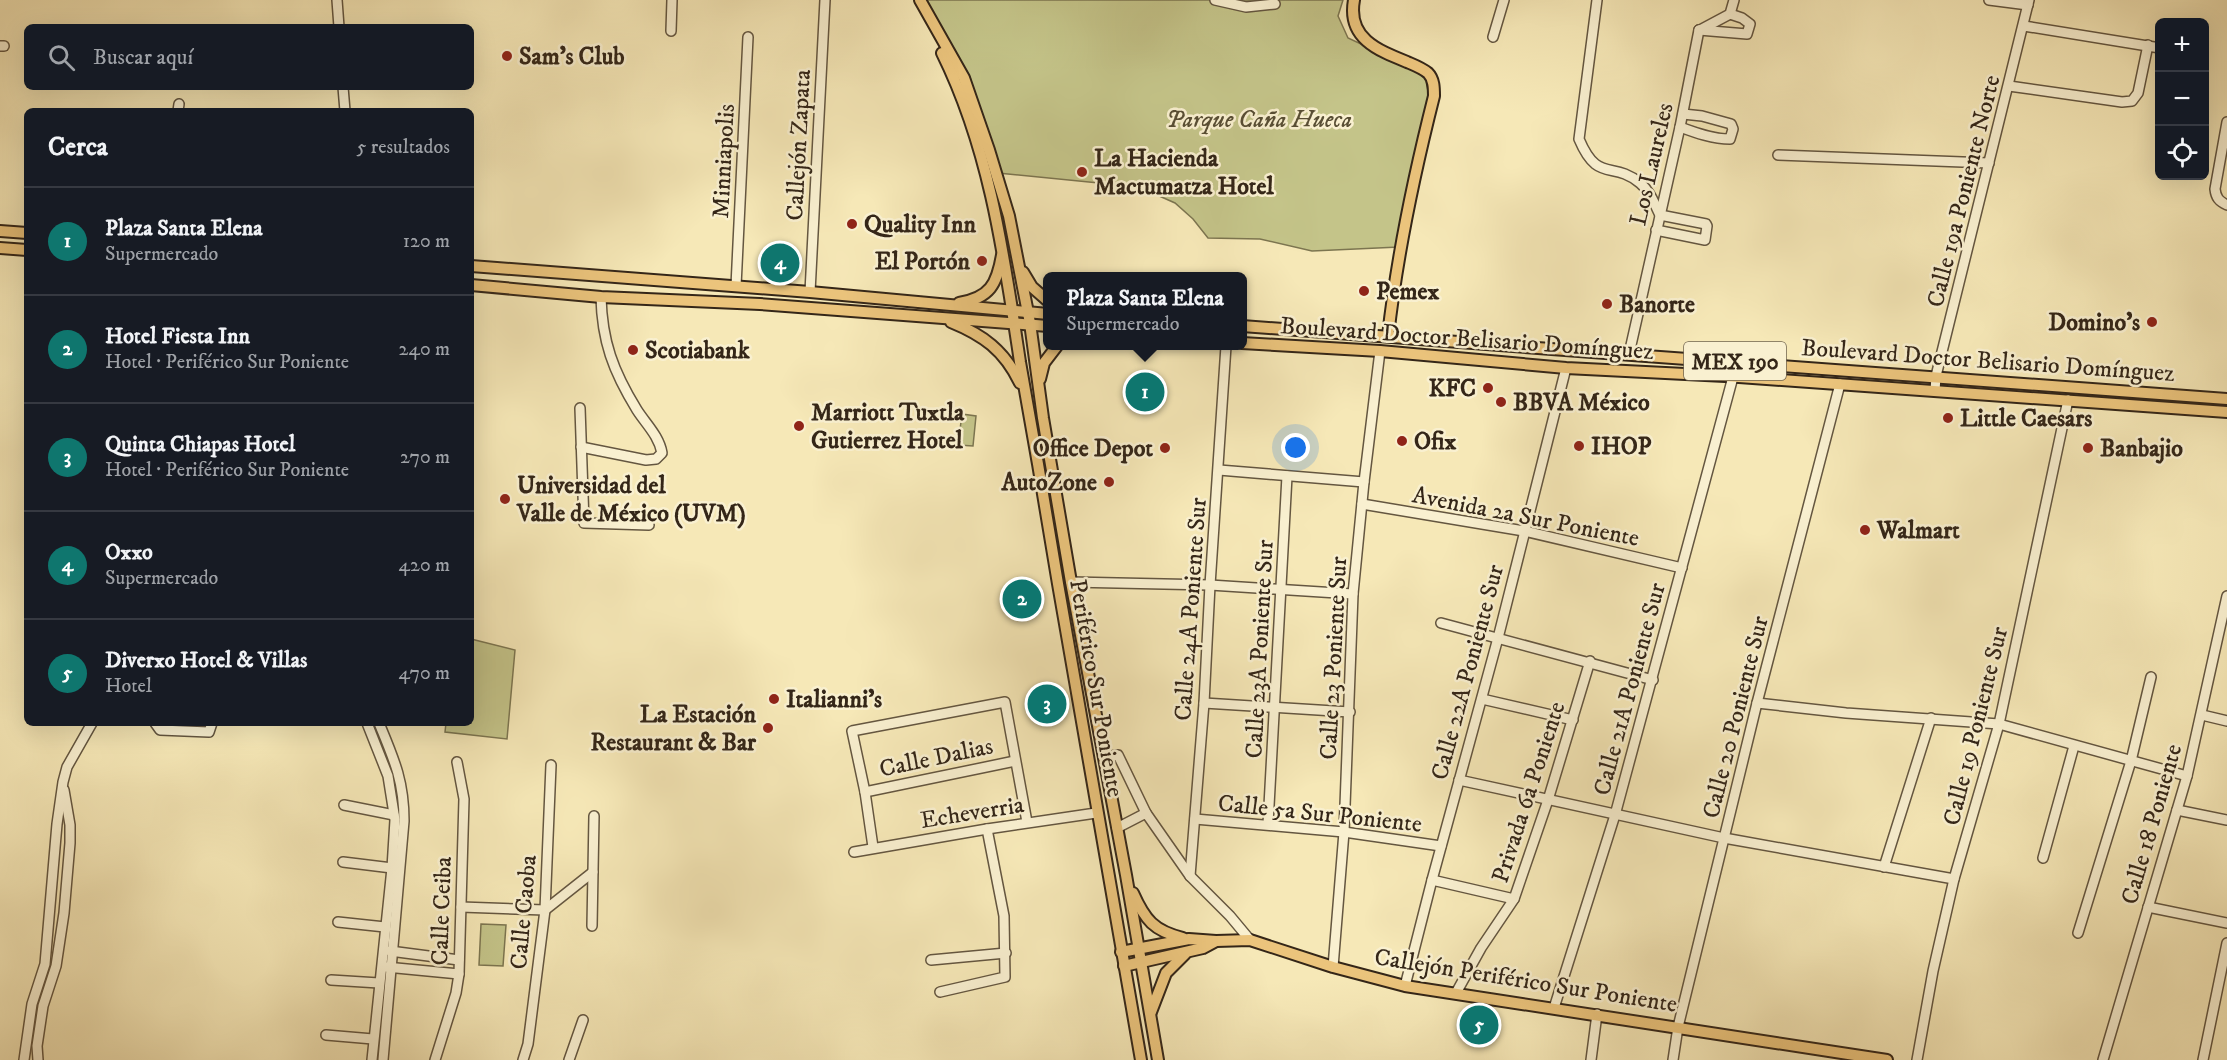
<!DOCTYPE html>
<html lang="es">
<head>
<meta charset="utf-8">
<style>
  :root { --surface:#171b24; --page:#242831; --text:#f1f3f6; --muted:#9ea1a6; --line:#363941; --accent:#0f766e }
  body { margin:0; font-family:"IM FELL DW Pica",serif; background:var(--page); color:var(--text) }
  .controls { position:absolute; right:18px; top:18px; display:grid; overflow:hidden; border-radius:9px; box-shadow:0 6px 24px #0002 }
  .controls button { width:54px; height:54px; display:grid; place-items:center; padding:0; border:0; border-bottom:2px solid var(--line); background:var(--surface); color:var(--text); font:30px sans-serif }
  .you { position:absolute; left:1296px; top:448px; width:21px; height:21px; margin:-15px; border:4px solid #fff; border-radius:50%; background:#1a73e8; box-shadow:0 0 0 9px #1a73e833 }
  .badge { display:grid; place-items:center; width:39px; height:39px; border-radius:50%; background:var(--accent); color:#fff; font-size:20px; font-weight:700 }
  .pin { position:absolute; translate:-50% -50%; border:3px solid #fff; box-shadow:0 2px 6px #0006 }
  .popup { position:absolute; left:1043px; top:272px; width:204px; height:78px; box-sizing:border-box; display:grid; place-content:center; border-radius:9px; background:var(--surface); filter:drop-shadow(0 2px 4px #0005); font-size:20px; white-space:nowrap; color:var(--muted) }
  .popup b { font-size:22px; color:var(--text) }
  .popup::after { content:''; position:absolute; left:50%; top:100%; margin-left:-12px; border:12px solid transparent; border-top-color:var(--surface) }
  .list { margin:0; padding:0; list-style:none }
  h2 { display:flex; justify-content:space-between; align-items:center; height:78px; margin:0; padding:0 24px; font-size:26px }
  h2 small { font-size:20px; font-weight:400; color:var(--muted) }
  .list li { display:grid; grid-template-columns:39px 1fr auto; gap:18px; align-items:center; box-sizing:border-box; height:108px; padding:0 24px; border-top:2px solid var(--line) }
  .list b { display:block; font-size:22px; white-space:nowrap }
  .list p { margin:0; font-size:20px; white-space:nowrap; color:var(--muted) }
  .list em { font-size:20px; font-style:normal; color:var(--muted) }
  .icon { flex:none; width:33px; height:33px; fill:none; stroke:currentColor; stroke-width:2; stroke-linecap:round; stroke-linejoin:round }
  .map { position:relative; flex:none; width:2227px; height:1060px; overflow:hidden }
  .search { position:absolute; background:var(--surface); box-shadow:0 6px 24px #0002; left:24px; top:24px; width:450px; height:66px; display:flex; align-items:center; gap:15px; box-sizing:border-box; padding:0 21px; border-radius:9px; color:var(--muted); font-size:22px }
  .panel { position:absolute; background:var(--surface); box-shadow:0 6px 24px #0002; left:24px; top:108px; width:450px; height:618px; border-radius:9px }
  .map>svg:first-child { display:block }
  .green { fill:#c4c489; stroke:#7c7550; stroke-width:1.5 }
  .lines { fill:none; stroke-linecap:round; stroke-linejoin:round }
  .minor-casing { stroke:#645640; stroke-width:12 }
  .major-casing { stroke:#342618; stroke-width:14 }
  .minor { stroke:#f9f0d0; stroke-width:9 }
  .major { stroke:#ebc47c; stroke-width:10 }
  .poi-dot { fill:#8f2418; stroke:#f9f0d0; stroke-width:2 }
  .labels { text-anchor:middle; stroke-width:5; stroke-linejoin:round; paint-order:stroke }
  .shield { fill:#f9f0d0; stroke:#6f634f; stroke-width:1.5 }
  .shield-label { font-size:22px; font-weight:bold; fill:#342618 }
  .poi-label { font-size:24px; font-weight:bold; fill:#342618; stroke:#f9f0d0; text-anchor:start }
  .park-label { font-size:24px; font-style:italic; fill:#584e34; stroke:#f9f0d0 }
  .street-label { font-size:24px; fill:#342618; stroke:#f9f0d0 }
</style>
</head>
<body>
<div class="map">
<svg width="2227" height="1060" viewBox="0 0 2227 1060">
  <rect width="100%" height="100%" fill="#f6e8b7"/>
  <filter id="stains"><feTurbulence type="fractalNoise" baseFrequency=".00333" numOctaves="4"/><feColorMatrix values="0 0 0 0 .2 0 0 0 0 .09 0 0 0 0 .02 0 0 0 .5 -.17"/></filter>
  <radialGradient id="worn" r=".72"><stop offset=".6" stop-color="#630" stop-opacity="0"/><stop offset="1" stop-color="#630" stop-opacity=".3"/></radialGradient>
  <g class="green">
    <polygon points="926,0 1343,0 1338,16 1348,38 1425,74 1430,93 1399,247 1312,251 1260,239 1208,238 1193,219 1175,203 1139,187 998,173 970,77"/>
    <polygon points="962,414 976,416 973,446 958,445"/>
    <polygon points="471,639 515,650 507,739 445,732 446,723 471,723"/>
    <polygon points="481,924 506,925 503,966 479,965"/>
  </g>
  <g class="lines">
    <defs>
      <g id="minor">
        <polyline points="337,0 339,27"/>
        <polyline points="1215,0 1246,7 1275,4"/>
        <path d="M1597 0 1579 139C1598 184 1612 160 1640 183 1650 191 1654 203 1660 215L1706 224 1707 226 1705 240 1656 230"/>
        <polyline points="1989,0 2028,5"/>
        <polyline points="2024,26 2160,48"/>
        <polyline points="1699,30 1747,34 1750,24 1742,18 1730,14"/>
        <polyline points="1700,30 1730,14 1734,0"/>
        <polyline points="671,31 672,0"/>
        <polyline points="1493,37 1504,0"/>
        <polyline points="0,46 4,46"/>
        <polyline points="2009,86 2122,102 2132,101 2138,93 2148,45"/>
        <polyline points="343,87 345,111"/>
        <polyline points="178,111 179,104"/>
        <path d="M2227 122 2215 189C2216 198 2219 201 2227 205"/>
        <path d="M1680 127C1696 133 1713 139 1730 139L1733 129 1731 124 1702 116 1683 114"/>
        <polyline points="1778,155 1989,163"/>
        <polyline points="736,286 748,37"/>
        <polyline points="810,292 825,0"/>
        <polyline points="1629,354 1680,127 1699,30"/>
        <polyline points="1935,391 1936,376 2029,0"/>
        <polyline points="580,408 584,523 649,525"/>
        <path d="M581 447 646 460 656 459 662 453C659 436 646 424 637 410 613 371 602 341 601 297"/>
        <polyline points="1219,470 1364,482"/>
        <polyline points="1362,504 1524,531 1682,568"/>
        <polyline points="1071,582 1210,585 1353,594"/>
        <polyline points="1441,623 1653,680"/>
        <polyline points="1482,699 1573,720"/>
        <polyline points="1204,703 1350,712"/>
        <polyline points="1757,703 1846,713 1999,724 2187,776"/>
        <polyline points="2202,715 2227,721"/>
        <polyline points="155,723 160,730 209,732 212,723"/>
        <polyline points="367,723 388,776 395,820 392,868 372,1060"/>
        <path d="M379 723C394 759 404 781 404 821L383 1060"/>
        <polyline points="1103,757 1118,755 1146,813"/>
        <polyline points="1459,780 1724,838 1954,879"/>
        <polyline points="865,792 1015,761"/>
        <polyline points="344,805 394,815"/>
        <polyline points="2177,810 2227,820"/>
        <polyline points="1195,819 1344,832 1441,846"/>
        <polyline points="1268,824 1287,476"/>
        <polyline points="1117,828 1146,813 1190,876 1230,916 1250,940"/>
        <polyline points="873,847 865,792 852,731 1005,702 1027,822"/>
        <polyline points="854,852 987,829 1096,813"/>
        <polyline points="2043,858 2074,746"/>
        <polyline points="343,862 392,868"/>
        <polyline points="1884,867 1931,718"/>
        <polyline points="1190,876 1204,703 1210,585 1226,346"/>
        <polyline points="1432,880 1514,899"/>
        <polyline points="461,907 545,910 593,872"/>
        <polyline points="2148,907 2227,923"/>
        <polyline points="338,922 385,927"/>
        <polyline points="592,926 594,816"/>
        <polyline points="2078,933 2131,761 2151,677"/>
        <polyline points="390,951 459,960"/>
        <polyline points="931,960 1006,953"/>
        <polyline points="386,967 459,974"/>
        <polyline points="1333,967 1344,832 1353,594 1364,482 1380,351"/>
        <polyline points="331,980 379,983"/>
        <polyline points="1405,986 1432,880 1498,638 1566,368"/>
        <polyline points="940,992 1005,977 1004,916 987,829"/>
        <polyline points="1456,993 1481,948 1514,899 1548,800 1590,661"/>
        <polyline points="1554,1008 1615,815 1733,377"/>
        <polyline points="326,1035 373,1039"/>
        <polyline points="24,1060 32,1004 45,964 57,824 63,782 67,767 92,723"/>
        <polyline points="38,1060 37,1046 43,1006 56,966 64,913 70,843 70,825 64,790"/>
        <polyline points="435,1060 456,993 459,974 464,799 457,762"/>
        <polyline points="523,1060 528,1044 545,910 551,765"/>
        <polyline points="569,1060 583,1020"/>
        <polyline points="1591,1060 1597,1014"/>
        <polyline points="1673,1060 1678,1027 1757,703 1840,384"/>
        <polyline points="1917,1060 1933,971 1954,879 1999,724 2068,400"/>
        <polyline points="2103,1060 2187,776 2227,596"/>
        <polyline points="2203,1060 2227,943"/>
      </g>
      <g id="major">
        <polyline points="920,0 964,78 989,150 1009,216 1030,323 1043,418 1071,582 1126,875 1158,1060"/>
        <path d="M1354 0C1347 38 1377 50 1407 62 1414 65 1422 68 1428 73 1434 79 1434 88 1434 96 1414 175 1397 255 1388 336"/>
        <path d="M942 53C990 150 1004 256 1020 362 1026 396 1032 430 1038 464 1071 663 1105 862 1141 1060"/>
        <polyline points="0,231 27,233"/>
        <polyline points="0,248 27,250"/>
        <polyline points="471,266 810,292 1048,314"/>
        <polyline points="1023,272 1032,287 1048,301"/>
        <polyline points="471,285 601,297 760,304 1048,326"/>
        <path d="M959 303C990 298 997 284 1002 255"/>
        <path d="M951 322C983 335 1004 350 1020 383"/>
        <polyline points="1242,326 2227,399"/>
        <polyline points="1242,343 1380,351 1566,368 1725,376 2227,412"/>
        <polyline points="1040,379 1044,363 1057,346"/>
        <path d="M1133 893C1145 920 1154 931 1183 938"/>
        <polyline points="1121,952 1189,939 1216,941 1250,940 1333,967 1405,986 1887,1060"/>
        <polyline points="1124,966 1203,948 1216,941"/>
        <polyline points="1151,1012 1166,973 1185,954"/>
      </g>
    </defs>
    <use href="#minor" class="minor-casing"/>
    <use href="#major" class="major-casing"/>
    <use href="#minor" class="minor"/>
    <use href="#major" class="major"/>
  </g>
  <g class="poi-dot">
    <circle cx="507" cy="56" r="6"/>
    <circle cx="1082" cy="172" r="6"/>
    <circle cx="852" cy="224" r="6"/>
    <circle cx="982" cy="261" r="6"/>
    <circle cx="1364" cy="291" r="6"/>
    <circle cx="1607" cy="304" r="6"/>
    <circle cx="2152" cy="322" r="6"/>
    <circle cx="633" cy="350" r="6"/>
    <circle cx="1488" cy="388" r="6"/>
    <circle cx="1501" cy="402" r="6"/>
    <circle cx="1948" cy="418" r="6"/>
    <circle cx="799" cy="426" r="6"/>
    <circle cx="1402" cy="441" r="6"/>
    <circle cx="1579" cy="446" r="6"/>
    <circle cx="1165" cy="448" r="6"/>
    <circle cx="2088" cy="448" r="6"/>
    <circle cx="1109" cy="482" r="6"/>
    <circle cx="505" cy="499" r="6"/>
    <circle cx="1865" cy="530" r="6"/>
    <circle cx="774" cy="699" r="6"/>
    <circle cx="768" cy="728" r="6"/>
  </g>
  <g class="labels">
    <rect class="shield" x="1684" y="342" width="102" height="38" rx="4.5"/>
    <g class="shield-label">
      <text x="1735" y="369">MEX 190</text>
    </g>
    <g class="poi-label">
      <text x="519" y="64">Sam's Club</text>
      <text x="1094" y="166">La Hacienda<tspan x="1094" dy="28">Mactumatza Hotel</tspan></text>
      <text x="864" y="232">Quality Inn</text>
      <text x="970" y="269" text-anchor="end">El Portón</text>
      <text x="1376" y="299">Pemex</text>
      <text x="1619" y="312">Banorte</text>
      <text x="2140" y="330" text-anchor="end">Domino's</text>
      <text x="645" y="358">Scotiabank</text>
      <text x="1476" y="396" text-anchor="end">KFC</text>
      <text x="1513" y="410">BBVA México</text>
      <text x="811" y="420">Marriott Tuxtla<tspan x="811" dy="28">Gutierrez Hotel</tspan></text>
      <text x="1960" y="426">Little Caesars</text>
      <text x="1414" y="449">Ofix</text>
      <text x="1591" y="454">IHOP</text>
      <text x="1153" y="456" text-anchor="end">Office Depot</text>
      <text x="2100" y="456">Banbajio</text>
      <text x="1097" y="490" text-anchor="end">AutoZone</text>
      <text x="517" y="493">Universidad del<tspan x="517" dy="28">Valle de México (UVM)</tspan></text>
      <text x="1877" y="538">Walmart</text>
      <text x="786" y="707">Italianni's</text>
      <text x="756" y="722" text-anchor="end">La Estación<tspan x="756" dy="28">Restaurant &amp; Bar</tspan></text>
    </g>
    <g class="park-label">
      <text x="1259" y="127">Parque Caña Hueca</text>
    </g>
    <g class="street-label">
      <text transform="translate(798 145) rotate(-87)" y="8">Callejón Zapata</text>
      <text transform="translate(723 161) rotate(-87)" y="8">Minniapolis</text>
      <text transform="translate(1651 164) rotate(-77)" y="8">Los Laureles</text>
      <text transform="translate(1963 191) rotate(-76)" y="8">Calle 19a Poniente Norte</text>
      <text transform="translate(1467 338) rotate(4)" y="8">Boulevard Doctor Belisario Domínguez</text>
      <text transform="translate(1988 360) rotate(4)" y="8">Boulevard Doctor Belisario Domínguez</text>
      <text transform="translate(1526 516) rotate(11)" y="8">Avenida 2a Sur Poniente</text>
      <text transform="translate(1190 609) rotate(-86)" y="8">Calle 24A Poniente Sur</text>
      <text transform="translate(1259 649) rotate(-87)" y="8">Calle 23A Poniente Sur</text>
      <text transform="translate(1333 658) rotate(-87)" y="8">Calle 23 Poniente Sur</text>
      <text transform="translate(1467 672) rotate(-75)" y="8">Calle 22A Poniente Sur</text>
      <text transform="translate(1097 688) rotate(80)" y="8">Periférico Sur Poniente</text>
      <text transform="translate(1629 689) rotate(-75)" y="8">Calle 21A Poniente Sur</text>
      <text transform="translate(1735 717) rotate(-76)" y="8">Calle 20 Poniente Sur</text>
      <text transform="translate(1975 726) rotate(-76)" y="8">Calle 19 Poniente Sur</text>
      <text transform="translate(936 757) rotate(-12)" y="8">Calle Dalias</text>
      <text transform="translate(1528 792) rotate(-72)" y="8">Privada 6a Poniente</text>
      <text transform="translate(972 812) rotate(-9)" y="8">Echeverria</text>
      <text transform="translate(1320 813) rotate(6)" y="8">Calle 5a Sur Poniente</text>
      <text transform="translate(2151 824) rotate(-74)" y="8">Calle 18 Poniente</text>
      <text transform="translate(441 911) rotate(-88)" y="8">Calle Ceiba</text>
      <text transform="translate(523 912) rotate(-85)" y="8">Calle Caoba</text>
      <text transform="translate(1526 980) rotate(9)" y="8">Callejón Periférico Sur Poniente</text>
    </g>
  </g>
  <rect width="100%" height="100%" filter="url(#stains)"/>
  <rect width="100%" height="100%" fill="url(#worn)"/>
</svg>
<div class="controls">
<button>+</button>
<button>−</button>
<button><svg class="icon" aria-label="locate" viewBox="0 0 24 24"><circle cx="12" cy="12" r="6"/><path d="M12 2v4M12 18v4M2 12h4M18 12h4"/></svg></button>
</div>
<div class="you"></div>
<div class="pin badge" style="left:1145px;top:392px">1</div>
<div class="popup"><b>Plaza Santa Elena</b>Supermercado</div>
<div class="pin badge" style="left:1022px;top:599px">2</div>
<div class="pin badge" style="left:1047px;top:704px">3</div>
<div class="pin badge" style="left:780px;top:263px">4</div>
<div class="pin badge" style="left:1479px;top:1025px">5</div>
<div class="search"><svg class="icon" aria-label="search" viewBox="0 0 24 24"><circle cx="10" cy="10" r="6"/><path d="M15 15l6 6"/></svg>Buscar aquí</div>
<section class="panel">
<h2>Cerca<small>5 resultados</small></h2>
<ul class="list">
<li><span class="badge">1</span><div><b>Plaza Santa Elena</b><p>Supermercado</p></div><em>120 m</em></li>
<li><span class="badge">2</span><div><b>Hotel Fiesta Inn</b><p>Hotel · Periférico Sur Poniente</p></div><em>240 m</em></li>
<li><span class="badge">3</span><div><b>Quinta Chiapas Hotel</b><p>Hotel · Periférico Sur Poniente</p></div><em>270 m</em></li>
<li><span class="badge">4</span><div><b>Oxxo</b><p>Supermercado</p></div><em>420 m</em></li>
<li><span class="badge">5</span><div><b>Diverxo Hotel &amp; Villas</b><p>Hotel</p></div><em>470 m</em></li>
</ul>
</section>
</div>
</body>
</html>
